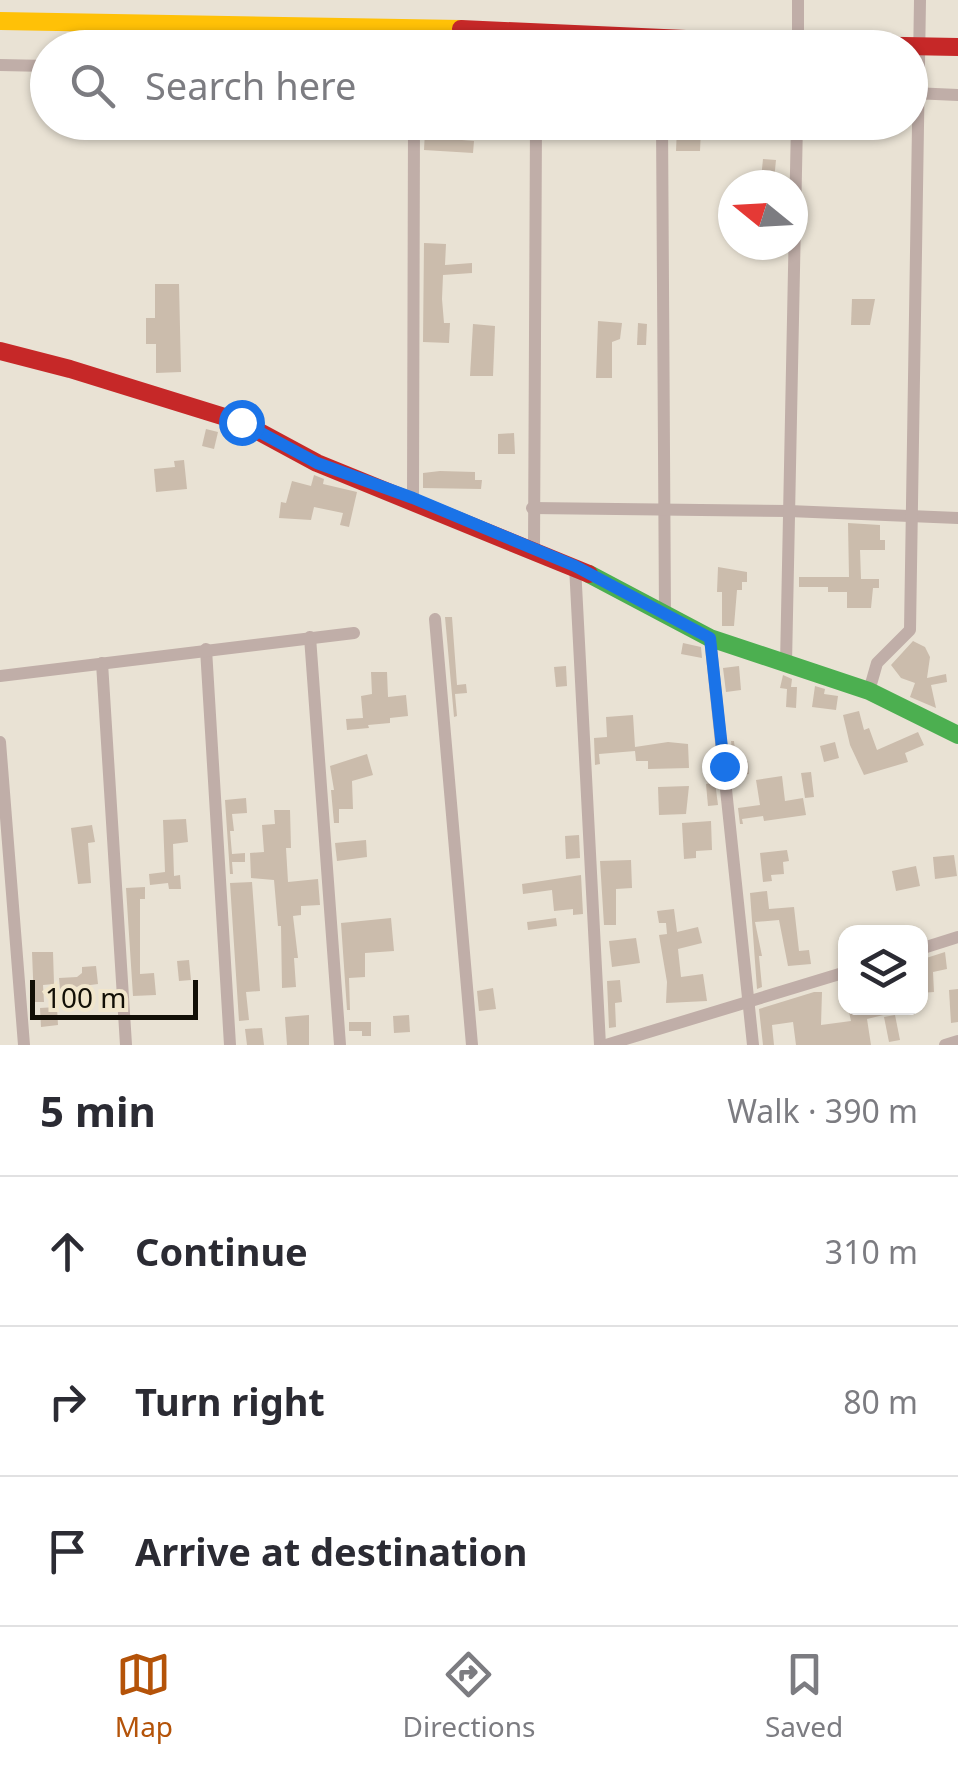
<!DOCTYPE html>
<html lang="en">
<head>
<meta charset="utf-8">
<style>
  :root { --surface:#fff; --page:#f7f7f7; --text:#2b2b33; --muted:#7c7c81; --line:#e1e1e2; --accent:#b45309 }
  body { margin:0; font-family:"Noto Sans",sans-serif; background:var(--page); color:var(--text) }
  .controls { position:absolute; right:30px; bottom:30px; display:grid; overflow:hidden; border-radius:20px; box-shadow:0 2px 8px #0004 }
  .controls button { width:90px; height:90px; display:grid; place-items:center; padding:0; border:0; border-bottom:2px solid var(--line); background:var(--surface); color:var(--text); font:50px sans-serif }
  .compass { position:absolute; left:718px; top:170px; width:90px; height:90px; border-radius:50%; background:var(--surface); box-shadow:0 2px 8px #0004; rotate:288deg }
  .scale { position:absolute; left:30px; bottom:25px; width:168px; box-sizing:border-box; padding-left:10px; border:5px solid #120f06; border-top:0; font-size:28px; line-height:35px; white-space:nowrap; color:#120f06; -webkit-text-stroke:8px #f1e6cc; paint-order:stroke }
  .stop { position:absolute; width:30px; height:30px; margin:-22px; border:8px solid #1a73e8; border-radius:50%; background:#fff }
  .stop.end { background:#1a73e8; border-color:#fff; box-shadow:0 2px 10px #0008 }
  .list { margin:0; padding:0; list-style:none }
  h2 { display:flex; justify-content:space-between; align-items:center; height:130px; margin:0; padding:0 40px; font-size:42px }
  h2 small { font-size:32px; font-weight:400; color:var(--muted) }
  .list li { display:grid; grid-template-columns:65px 1fr auto; gap:30px; align-items:center; box-sizing:border-box; height:150px; padding:0 40px; border-top:2px solid var(--line) }
  .list b { display:block; font-size:38px; white-space:nowrap }
  .list em { font-size:32px; font-style:normal; color:var(--muted) }
  .icon { flex:none; width:55px; height:55px; fill:none; stroke:currentColor; stroke-width:2; stroke-linecap:round; stroke-linejoin:round }
  .map { position:relative; flex:none; width:958px; height:1045px; overflow:hidden }
  .search { position:absolute; background:var(--surface); box-shadow:0 2px 8px #0004; left:30px; right:30px; top:30px; height:110px; display:flex; align-items:center; gap:25px; box-sizing:border-box; padding:0 35px; border-radius:55px; color:var(--muted); font-size:38px }
  .sheet { height:580px; background:var(--surface) }
  nav { display:flex; justify-content:space-around; align-items:center; box-sizing:border-box; height:140px; border-top:2px solid var(--line); background:var(--surface); font-size:28px; color:var(--muted) }
  nav a { display:grid; justify-items:center; gap:5px }
  nav .on { color:var(--accent) }
  .map>svg:first-child { display:block }
  .building { fill:#cbbcac }
  .lines { fill:none; stroke-linecap:round; stroke-linejoin:round }
  .street { stroke:#c0aea8; stroke-width:12 }
  .fast { stroke:#4caf50; stroke-width:18 }
  .slow { stroke:#ffc107; stroke-width:18 }
  .jam { stroke:#c62828; stroke-width:18 }
  .route { stroke:#1a73e8; stroke-width:12 }
</style>
</head>
<body>
<div class="map">
<svg width="958" height="1045" viewBox="0 0 958 1045">
  <rect width="100%" height="100%" fill="#e9e2d4"/>
  <g class="building">
    <polygon points="677,128 701,128 700,151 676,151"/>
    <polygon points="425,131 451,133 450,139 474,141 473,153 424,150"/>
    <polygon points="763,159 776,160 774,180 761,179"/>
    <polygon points="424,243 446,244 445,265 472,263 472,273 443,275 442,299 444,323 450,323 449,343 423,342"/>
    <polygon points="155,284 179,284 181,372 156,373 156,344 146,344 146,318 155,318"/>
    <polygon points="852,299 875,299 870,325 851,325"/>
    <polygon points="598,321 622,323 620,339 612,342 612,378 596,378"/>
    <polygon points="638,323 647,324 646,345 637,345"/>
    <polygon points="473,324 495,326 493,376 470,376"/>
    <polygon points="206,429 218,432 214,449 202,446"/>
    <polygon points="514,433 515,454 498,454 498,434"/>
    <polygon points="184,460 187,489 156,492 154,469 175,467 174,461"/>
    <polygon points="440,471 475,472 475,480 482,480 481,489 423,488 423,473"/>
    <polygon points="314,475 324,479 323,484 357,492 349,527 340,525 343,513 314,507 311,520 279,518 281,502 286,503 292,481 311,486"/>
    <polygon points="848,523 880,525 880,540 885,540 885,550 860,550 861,579 879,579 879,588 873,588 871,608 847,608 847,592 828,592 828,587 799,587 799,577 849,577"/>
    <polygon points="718,567 747,572 747,582 742,582 742,590 737,590 734,626 722,626 722,592 717,592"/>
    <polygon points="445,617 452,617 457,685 466,684 467,693 455,694 457,716 454,717"/>
    <polygon points="913,641 925,647 930,657 927,678 946,674 947,682 931,685 936,708 910,697 915,683 901,678 891,665"/>
    <polygon points="683,643 701,647 702,658 681,654"/>
    <polygon points="566,666 567,686 556,687 554,667"/>
    <polygon points="739,666 741,690 726,692 723,668"/>
    <polygon points="371,672 387,672 388,697 406,695 408,716 390,718 390,723 368,725 369,728 347,730 346,719 363,718 361,696 372,694"/>
    <polygon points="783,675 792,679 791,687 797,687 796,708 786,707 787,689 780,688"/>
    <polygon points="815,686 825,689 824,694 838,696 836,710 812,707"/>
    <polygon points="859,711 864,730 869,728 877,750 918,732 924,745 905,753 908,762 864,775 850,745 843,715"/>
    <polygon points="633,715 635,747 668,742 688,744 689,768 648,769 648,761 636,761 635,751 599,754 600,764 595,765 594,738 607,737 606,717"/>
    <polygon points="731,741 734,741 736,762 748,761 749,774 735,776"/>
    <polygon points="835,742 839,758 824,762 820,746"/>
    <polygon points="367,754 373,775 352,781 353,809 339,809 339,823 334,823 331,790 334,790 330,766"/>
    <polygon points="811,772 814,797 805,798 801,773"/>
    <polygon points="782,776 785,801 803,798 806,815 764,821 763,816 742,819 743,824 740,824 738,808 760,805 756,780"/>
    <polygon points="715,782 718,805 708,806 706,784"/>
    <polygon points="689,786 686,814 659,815 658,787"/>
    <polygon points="246,798 247,813 232,814 234,831 230,831 232,854 245,853 245,862 232,862 233,874 230,874 225,800"/>
    <polygon points="274,810 290,810 291,848 286,848 288,882 318,879 320,905 301,906 301,915 293,916 298,958 294,958 296,987 282,988 281,926 278,926 274,880 251,878 250,853 264,852 262,825 275,824"/>
    <polygon points="186,819 188,842 173,844 174,876 180,875 181,889 169,889 168,883 150,885 149,874 165,872 163,820"/>
    <polygon points="711,821 712,850 696,851 696,858 684,859 682,823"/>
    <polygon points="92,825 95,842 88,843 91,883 78,884 71,828"/>
    <polygon points="579,835 580,858 566,859 565,836"/>
    <polygon points="366,840 367,857 337,861 335,843"/>
    <polygon points="787,850 789,861 783,862 784,874 771,875 772,881 763,882 760,853"/>
    <polygon points="954,855 957,876 935,879 933,857"/>
    <polygon points="631,860 632,888 616,889 616,925 604,925 600,861"/>
    <polygon points="916,866 920,886 896,891 892,871"/>
    <polygon points="581,875 583,914 573,915 573,909 554,911 552,890 523,894 522,884"/>
    <polygon points="252,882 260,991 246,992 249,1020 239,1021 230,883"/>
    <polygon points="145,887 145,899 140,899 140,974 154,973 156,995 133,996 126,888"/>
    <polygon points="767,891 769,909 794,907 799,951 809,950 811,964 788,966 779,920 755,922 762,956 759,956 762,987 757,989 750,893"/>
    <polygon points="674,909 677,932 698,927 702,943 678,949 681,977 703,974 707,1001 666,1003 667,982 659,935 667,934 666,923 659,923 657,911"/>
    <polygon points="391,918 394,951 365,953 365,977 349,978 350,1010 347,1010 341,923"/>
    <polygon points="556,918 557,926 528,930 527,922"/>
    <polygon points="636,938 640,963 612,967 609,941"/>
    <polygon points="32,952 53,952 54,984 43,985 44,1002 34,1002"/>
    <polygon points="945,952 947,969 933,972 934,992 920,993 920,960"/>
    <polygon points="189,960 191,980 179,981 177,961"/>
    <polygon points="96,966 98,984 60,989 59,978 77,977 82,973 82,967"/>
    <polygon points="620,980 622,1002 615,1003 616,1027 609,1028 607,981"/>
    <polygon points="493,988 496,1009 479,1011 477,991"/>
    <polygon points="958,989 958,1022 951,1023 949,990"/>
    <polygon points="814,992 822,992 821,1025 851,1021 849,1012 871,1008 900,1008 900,1011 867,1019 871,1045 796,1045 793,1022 772,1025 774,1045 763,1045 759,1009"/>
    <polygon points="57,1007 58,1025 41,1027 40,1008"/>
    <polygon points="309,1015 309,1045 287,1045 285,1017"/>
    <polygon points="409,1015 410,1032 394,1033 393,1016"/>
    <polygon points="895,1015 900,1040 889,1042 884,1017"/>
    <polygon points="349,1022 371,1022 371,1036 362,1036 362,1031 349,1031"/>
    <polygon points="262,1028 264,1045 247,1045 245,1029"/>
  </g>
  <g class="lines">
    <g class="street">
      <polyline points="798,48 798,0"/>
      <polyline points="0,65 48,66"/>
      <polyline points="913,93 958,95"/>
      <polyline points="662,122 665,616"/>
      <polyline points="413,498 414,122"/>
      <polyline points="532,508 789,511 958,518"/>
      <polyline points="534,549 536,122"/>
      <polyline points="575,566 600,1045"/>
      <polyline points="435,619 472,1045"/>
      <polyline points="310,637 340,1045"/>
      <polyline points="710,638 753,1045"/>
      <polyline points="206,649 230,1045"/>
      <polyline points="102,663 126,1045"/>
      <polyline points="786,664 797,122"/>
      <polyline points="0,676 354,633"/>
      <polyline points="869,691 877,663 910,630 920,0"/>
      <polyline points="0,742 24,1045"/>
      <polyline points="920,949 958,937"/>
      <polyline points="606,1045 846,972"/>
      <polyline points="945,1045 958,1041"/>
    </g>
    <polyline class="fast" points="589,574 710,638 869,691 958,735"/>
    <polyline class="slow" points="0,21 461,29"/>
    <g class="jam">
      <polyline points="461,29 798,44 958,47"/>
      <polyline points="0,351 70,369 241,422 317,463 589,574"/>
    </g>
  </g>
  <g class="lines">
    <polyline class="route" points="241,422 317,463 413,498 575,566 710,638 724,766"/>
  </g>
</svg>
<div class="controls">
<button><svg class="icon" aria-label="layers" viewBox="0 0 24 24"><path d="M12 4l9 5-9 5-9-5zM3 14l9 5 9-5"/></svg></button>
</div>
<svg class="compass" viewBox="-18 -18 36 36"><path d="M0-13l5 13h-10z" fill="#e53935"/><path d="M0 13l5-13h-10z" fill="#7c7c81"/></svg>
<div class="scale">100 m</div>
<div class="stop" style="left:241px;top:422px"></div>
<div class="stop end" style="left:724px;top:766px"></div>
<div class="search"><svg class="icon" aria-label="search" viewBox="0 0 24 24"><circle cx="10" cy="10" r="6"/><path d="M15 15l6 6"/></svg>Search here</div>
</div>
<section class="sheet">
<h2>5 min<small>Walk · 390 m</small></h2>
<ul class="list">
<li><svg class="icon" aria-label="ahead" viewBox="0 0 24 24"><path d="M12 20V5M6 11l6-6 6 6"/></svg><div><b>Continue</b></div><em>310 m</em></li>
<li><svg class="icon" aria-label="right" viewBox="0 0 24 24"><path d="M7 20v-9h11M14 6l5 5-5 5"/></svg><div><b>Turn right</b></div><em>80 m</em></li>
<li><svg class="icon" aria-label="arrive" viewBox="0 0 24 24"><path d="M6 21V4h12l-3 4 3 4H6"/></svg><div><b>Arrive at destination</b></div></li>
</ul>
</section>
<nav>
<a class="on"><svg class="icon" aria-label="map" viewBox="0 0 24 24"><path d="M3 6l6-2 6 2 6-2v14l-6 2-6-2-6 2zM9 4v14M15 6v14"/></svg>Map</a>
<a><svg class="icon" aria-label="directions" viewBox="0 0 24 24"><path d="M12 3l9 9-9 9-9-9zM9 14v-3h6M13 9l2 2-2 2"/></svg>Directions</a>
<a><svg class="icon" aria-label="saved" viewBox="0 0 24 24"><path d="M7 4h10v16l-5-4-5 4z"/></svg>Saved</a>
</nav>
</body>
</html>
